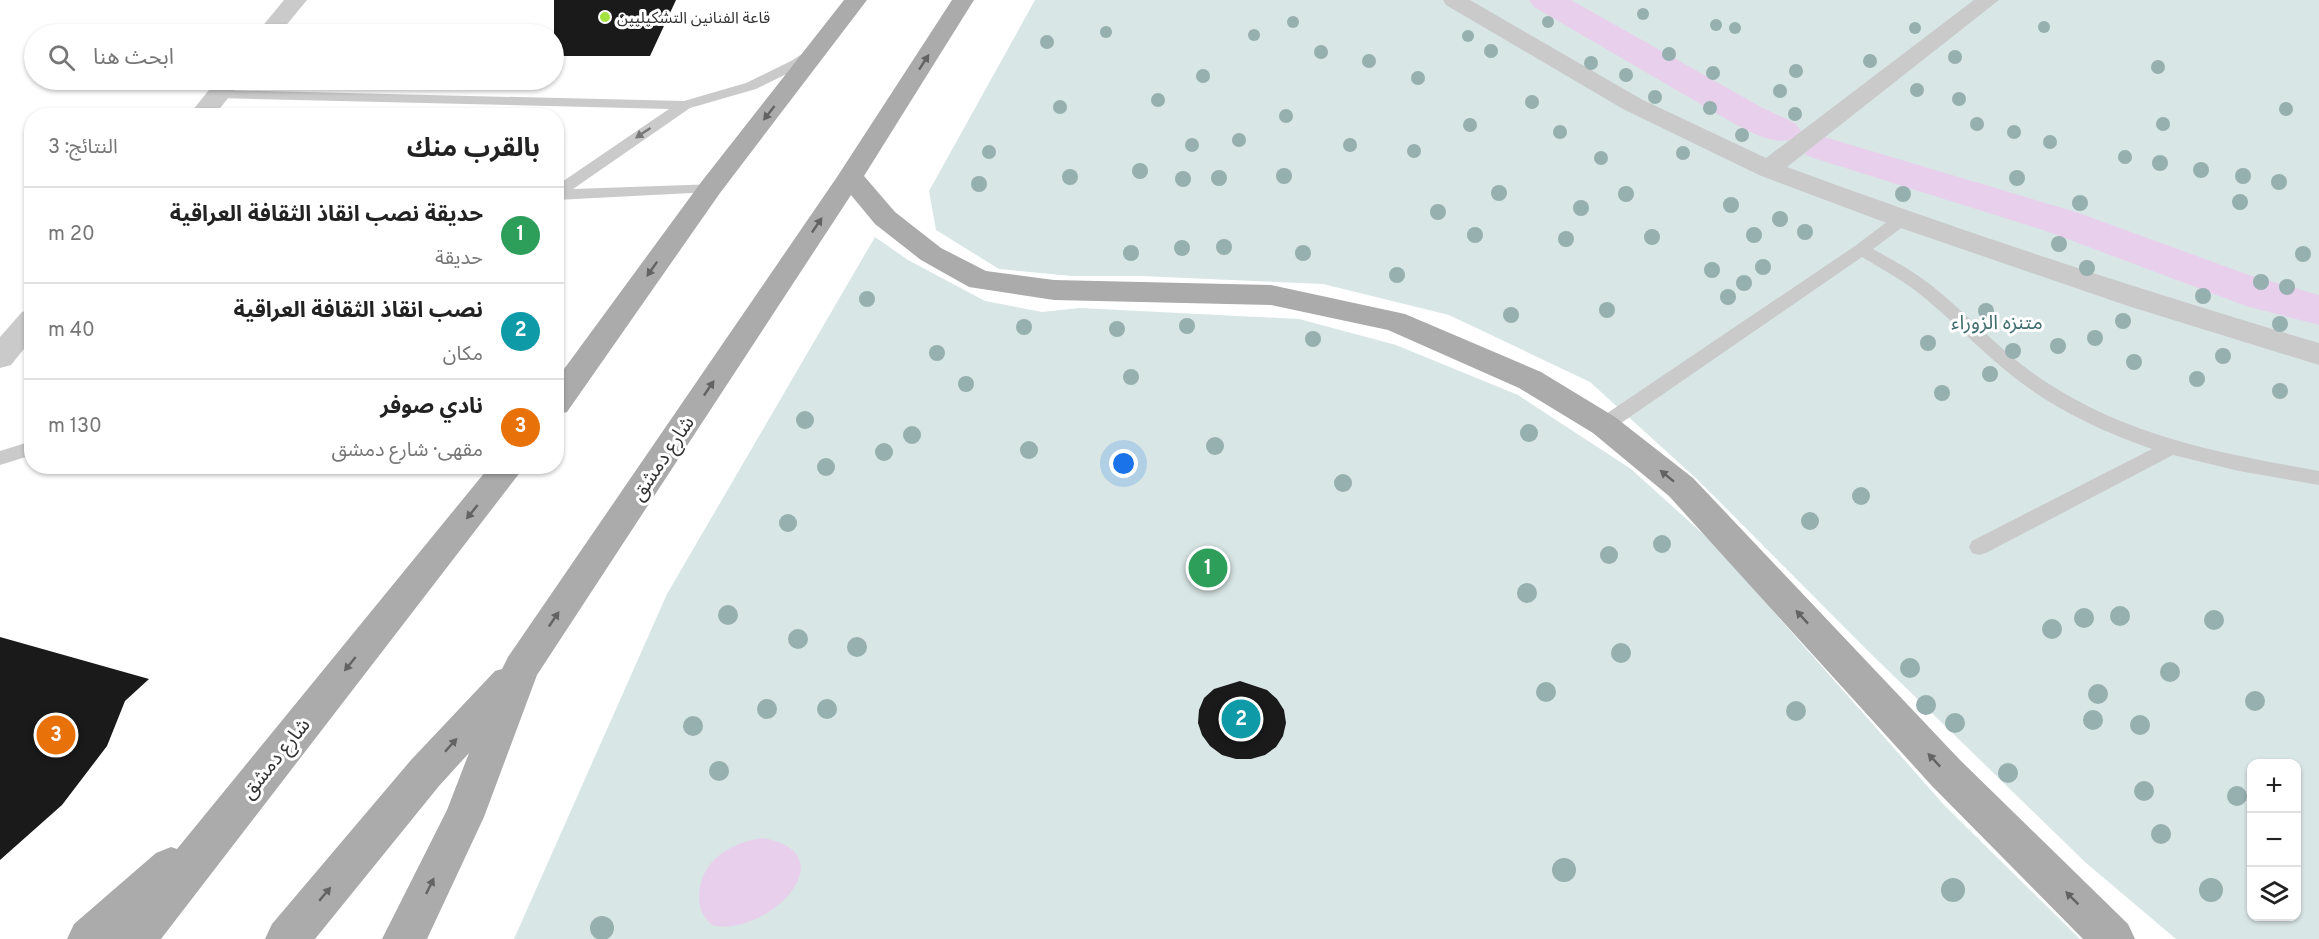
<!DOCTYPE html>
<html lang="ar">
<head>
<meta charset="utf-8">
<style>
  :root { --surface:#fff; --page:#f2f2f2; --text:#222; --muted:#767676; --line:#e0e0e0; --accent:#7c3aed }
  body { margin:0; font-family:Overpass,"Noto Sans Arabic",sans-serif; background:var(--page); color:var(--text); direction:rtl }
  .controls { position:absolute; right:18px; bottom:18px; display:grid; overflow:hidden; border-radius:12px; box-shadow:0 2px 4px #0004 }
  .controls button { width:54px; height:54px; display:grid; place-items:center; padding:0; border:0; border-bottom:2px solid var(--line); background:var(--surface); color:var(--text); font:30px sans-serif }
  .you { position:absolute; left:1124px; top:464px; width:21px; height:21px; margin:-15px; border:4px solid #fff; border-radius:50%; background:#1a73e8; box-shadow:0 0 0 9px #1a73e833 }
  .badge { display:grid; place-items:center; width:39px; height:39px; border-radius:50%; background:var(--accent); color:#fff; font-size:20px; font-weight:700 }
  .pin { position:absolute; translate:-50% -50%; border:3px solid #fff; box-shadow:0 2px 6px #0006 }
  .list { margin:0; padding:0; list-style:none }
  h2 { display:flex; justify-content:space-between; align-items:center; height:78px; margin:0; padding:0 24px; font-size:26px }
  h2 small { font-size:20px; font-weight:400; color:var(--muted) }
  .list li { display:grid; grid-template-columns:39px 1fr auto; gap:18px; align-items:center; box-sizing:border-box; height:96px; padding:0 24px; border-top:2px solid var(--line) }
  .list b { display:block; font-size:22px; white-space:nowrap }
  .list p { margin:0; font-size:20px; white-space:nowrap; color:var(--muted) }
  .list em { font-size:20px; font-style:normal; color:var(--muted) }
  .icon { flex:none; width:33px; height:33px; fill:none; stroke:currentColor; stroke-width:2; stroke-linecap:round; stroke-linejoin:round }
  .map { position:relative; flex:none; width:2319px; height:939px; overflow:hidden; direction:ltr }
  .search { position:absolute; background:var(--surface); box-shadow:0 2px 4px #0004; left:24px; top:24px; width:540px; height:66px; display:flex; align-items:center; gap:15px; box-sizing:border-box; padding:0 21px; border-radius:33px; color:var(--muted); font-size:22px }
  .panel { position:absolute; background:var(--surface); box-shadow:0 2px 4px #0004; left:24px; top:108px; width:540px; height:366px; border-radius:24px; direction:rtl }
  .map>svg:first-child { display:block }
  .green { fill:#d8e6e5; fill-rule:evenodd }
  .water { fill:#e8d0ed }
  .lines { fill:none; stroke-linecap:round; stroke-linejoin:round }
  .canal { fill:#e8d0ed; fill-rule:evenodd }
  .building { fill:#1a1a1a }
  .lane { fill:#cacaca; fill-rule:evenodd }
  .street { fill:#cacaca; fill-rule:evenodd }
  .primary { fill:#ababab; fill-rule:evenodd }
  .tree { fill:#96afaf }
  .oneway { fill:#636363 }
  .oneway2 { fill:#777 }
  .poi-dot { fill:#a3e13e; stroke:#fff; stroke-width:2 }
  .labels { text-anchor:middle; stroke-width:6; stroke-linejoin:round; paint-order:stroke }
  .far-poi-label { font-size:16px; fill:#333; stroke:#fff; text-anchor:start }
  .park-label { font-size:20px; fill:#406e6e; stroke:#fff }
  .street-label { font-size:20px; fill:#333; stroke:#fff }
</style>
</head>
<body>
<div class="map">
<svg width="2319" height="939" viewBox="0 0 2319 939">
  <rect width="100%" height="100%" fill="#fff"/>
  <g class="green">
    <path d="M1035 0H2319V939H2176L2085 862 1867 650 1699 481 1590 382 1449 315 1323 284 1140 276H1072L999 269 936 230 929 191ZM2252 764H2296V916H2252Z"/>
    <polygon points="875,237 908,260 985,301 1042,312 1080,308 1299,319 1396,345 1518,395 1631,469 1712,542 1945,806 2080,939 514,939 667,594"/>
  </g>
  <path class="water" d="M763 838C851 854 765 939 712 925 703 917 699 909 699 897 699 861 731 842 763 838Z"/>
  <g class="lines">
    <g class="canal">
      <path d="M1529 0H1571L1761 107 1795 123 1801 131 1795 139C1771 145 1755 134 1733 123L1534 7Z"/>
      <polygon points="1821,136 2076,212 2249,275 2319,295 2319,325 2246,306 2046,231 1807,156 1801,148 1807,140"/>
    </g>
  </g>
  <g class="building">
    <polygon points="554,0 676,0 650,56 554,56"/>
    <polygon points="0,637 149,679 125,701 107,746 62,805 0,860"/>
    <polygon points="1240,681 1267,690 1277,699 1284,710 1286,723 1283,736 1276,747 1265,755 1251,759 1236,759 1222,755 1210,746 1202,735 1198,723 1199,710 1204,698 1214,689"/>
  </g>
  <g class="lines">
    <g class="lane">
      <polygon points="813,47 820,51 801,67 756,89 690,108 573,189 717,184 719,187 717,190 711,192 556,200 556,186 669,109 218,98 211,94 218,90 684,101 746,83 791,61"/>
      <path d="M1902 214 1910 219 1908 223 1873 249C1893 260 1913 271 1931 285 1965 312 1995 345 2030 371 2119 435 2214 452 2319 471V485L2239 471 2173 455 1986 553 1979 555 1972 553 1969 547 1972 541 2152 449C2103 432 2056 410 2015 378 1980 351 1951 318 1916 291 1899 278 1880 268 1862 257L1611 430 1604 432 1597 430 1595 425 1597 420 1855 246 1896 215Z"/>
      <polygon points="32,441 32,455 0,465 0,451"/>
    </g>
    <g class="street">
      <polygon points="284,0 307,0 279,34 256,34"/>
      <path d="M1443 0H1470L1641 99 1766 158 1974 0H1999L1787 167C1963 232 2140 290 2319 343V365L2128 306 1892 225 1759 175 1623 109 1446 5Z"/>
      <polygon points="217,80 242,80 214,116 188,116"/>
      <polygon points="32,309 32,339 11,365 0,368 0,337 22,312"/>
    </g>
    <g class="primary">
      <polygon points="844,0 867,0 720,193 567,412 556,415 556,380 702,181"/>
      <polygon points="952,0 974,0 864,176 895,212 941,248 986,271 1054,280 1271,285 1405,314 1541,372 1615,417 1693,478 1960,760 2128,924 2135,939 2083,939 1932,786 1669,496 1593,433 1519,388 1388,330 1271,305 1054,300 969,287 921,260 875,224 851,195 537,675 484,817 427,939 382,939 447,810 469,753 439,786 315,939 265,939 272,924 411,760 495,671 502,669 508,657 837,177"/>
      <polygon points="490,466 525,466 161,939 67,939 74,924 156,853 171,847 177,849"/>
    </g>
  </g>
  <g class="tree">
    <circle cx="1643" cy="14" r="6"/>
    <circle cx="1293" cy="22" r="6"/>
    <circle cx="1548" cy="22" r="6"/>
    <circle cx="1716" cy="25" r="6"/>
    <circle cx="2044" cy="27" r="6"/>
    <circle cx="1735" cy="28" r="6"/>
    <circle cx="1915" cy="28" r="6"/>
    <circle cx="1106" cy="32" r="6"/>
    <circle cx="1254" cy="35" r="6"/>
    <circle cx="1468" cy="36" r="6"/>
    <circle cx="1047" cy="42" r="7"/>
    <circle cx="1491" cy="51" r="7"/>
    <circle cx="1321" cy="52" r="7"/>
    <circle cx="1669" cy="54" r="7"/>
    <circle cx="1955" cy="57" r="7"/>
    <circle cx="1369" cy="61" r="7"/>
    <circle cx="1870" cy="61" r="7"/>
    <circle cx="1591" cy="63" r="7"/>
    <circle cx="2158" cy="67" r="7"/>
    <circle cx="1796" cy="71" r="7"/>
    <circle cx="1713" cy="73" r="7"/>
    <circle cx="1626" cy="75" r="7"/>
    <circle cx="1203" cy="76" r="7"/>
    <circle cx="1418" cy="78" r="7"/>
    <circle cx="1917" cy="90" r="7"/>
    <circle cx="1780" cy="91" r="7"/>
    <circle cx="1655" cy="97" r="7"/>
    <circle cx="1959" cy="99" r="7"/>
    <circle cx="1158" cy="100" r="7"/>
    <circle cx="1532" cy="102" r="7"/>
    <circle cx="1060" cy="107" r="7"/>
    <circle cx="1710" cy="108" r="7"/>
    <circle cx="2286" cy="109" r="7"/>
    <circle cx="1795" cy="114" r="7"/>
    <circle cx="1286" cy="116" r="7"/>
    <circle cx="1977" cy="124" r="7"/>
    <circle cx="2163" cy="124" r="7"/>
    <circle cx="1470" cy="125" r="7"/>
    <circle cx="1560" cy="132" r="7"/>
    <circle cx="2014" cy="132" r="7"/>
    <circle cx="1742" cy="135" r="7"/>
    <circle cx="1239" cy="140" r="7"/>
    <circle cx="2050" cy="142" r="7"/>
    <circle cx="1192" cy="145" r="7"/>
    <circle cx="1350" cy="145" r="7"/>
    <circle cx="1414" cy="151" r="7"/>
    <circle cx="989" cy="152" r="7"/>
    <circle cx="1683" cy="153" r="7"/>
    <circle cx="2125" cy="157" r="7"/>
    <circle cx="1601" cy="158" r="7"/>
    <circle cx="2160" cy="163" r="8"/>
    <circle cx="2201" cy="170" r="8"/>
    <circle cx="1140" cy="171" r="8"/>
    <circle cx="1284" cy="176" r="8"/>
    <circle cx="2243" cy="176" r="8"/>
    <circle cx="1070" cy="177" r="8"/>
    <circle cx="1219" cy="178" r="8"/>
    <circle cx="2017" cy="178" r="8"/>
    <circle cx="1183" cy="179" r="8"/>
    <circle cx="2279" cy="182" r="8"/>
    <circle cx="979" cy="184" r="8"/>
    <circle cx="1499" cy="193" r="8"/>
    <circle cx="1626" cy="194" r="8"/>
    <circle cx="1903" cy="194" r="8"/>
    <circle cx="2240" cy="202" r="8"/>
    <circle cx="2080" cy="203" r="8"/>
    <circle cx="1731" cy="205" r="8"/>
    <circle cx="1581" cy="208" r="8"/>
    <circle cx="1438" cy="212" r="8"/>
    <circle cx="1780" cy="219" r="8"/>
    <circle cx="1805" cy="232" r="8"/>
    <circle cx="1475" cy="235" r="8"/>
    <circle cx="1754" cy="235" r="8"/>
    <circle cx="1652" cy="237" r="8"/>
    <circle cx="1566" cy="239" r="8"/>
    <circle cx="2059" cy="244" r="8"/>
    <circle cx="1224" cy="247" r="8"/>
    <circle cx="1182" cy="248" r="8"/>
    <circle cx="1131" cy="253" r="8"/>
    <circle cx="1303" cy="253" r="8"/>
    <circle cx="2303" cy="254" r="8"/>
    <circle cx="1763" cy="267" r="8"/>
    <circle cx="2087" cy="268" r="8"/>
    <circle cx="1712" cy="270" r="8"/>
    <circle cx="1397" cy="275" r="8"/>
    <circle cx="2261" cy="282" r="8"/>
    <circle cx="1744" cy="283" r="8"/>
    <circle cx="2287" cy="287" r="8"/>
    <circle cx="2203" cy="296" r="8"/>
    <circle cx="1728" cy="297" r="8"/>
    <circle cx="867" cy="299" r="8"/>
    <circle cx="1607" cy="310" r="8"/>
    <circle cx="1986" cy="311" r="8"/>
    <circle cx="1511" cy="315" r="8"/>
    <circle cx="2123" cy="321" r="8"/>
    <circle cx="2280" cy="324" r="8"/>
    <circle cx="1187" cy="326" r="8"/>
    <circle cx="1024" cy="327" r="8"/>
    <circle cx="1117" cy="329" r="8"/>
    <circle cx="2095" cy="338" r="8"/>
    <circle cx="1313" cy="339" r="8"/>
    <circle cx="1928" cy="343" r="8"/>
    <circle cx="2058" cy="346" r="8"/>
    <circle cx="2013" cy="351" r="8"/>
    <circle cx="937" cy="353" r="8"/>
    <circle cx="2223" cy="356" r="8"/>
    <circle cx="2134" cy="362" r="8"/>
    <circle cx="1990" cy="374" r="8"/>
    <circle cx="1131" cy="377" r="8"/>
    <circle cx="2197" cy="379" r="8"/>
    <circle cx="966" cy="384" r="8"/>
    <circle cx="2280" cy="391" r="8"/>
    <circle cx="1942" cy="393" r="8"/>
    <circle cx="805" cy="420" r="9"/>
    <circle cx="1529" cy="433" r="9"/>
    <circle cx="912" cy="435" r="9"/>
    <circle cx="1215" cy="446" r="9"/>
    <circle cx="1029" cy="450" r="9"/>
    <circle cx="884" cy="452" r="9"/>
    <circle cx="826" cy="467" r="9"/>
    <circle cx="1343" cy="483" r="9"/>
    <circle cx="1861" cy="496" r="9"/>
    <circle cx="1810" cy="521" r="9"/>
    <circle cx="788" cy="523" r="9"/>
    <circle cx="1662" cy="544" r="9"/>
    <circle cx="1609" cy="555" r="9"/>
    <circle cx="1527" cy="593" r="10"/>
    <circle cx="728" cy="615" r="10"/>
    <circle cx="2120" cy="616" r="10"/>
    <circle cx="2084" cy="618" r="10"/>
    <circle cx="2214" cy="620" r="10"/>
    <circle cx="2052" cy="629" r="10"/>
    <circle cx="798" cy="639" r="10"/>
    <circle cx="857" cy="647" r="10"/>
    <circle cx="1621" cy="653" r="10"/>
    <circle cx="1910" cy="668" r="10"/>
    <circle cx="2170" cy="672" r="10"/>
    <circle cx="1546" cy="692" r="10"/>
    <circle cx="2098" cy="694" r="10"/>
    <circle cx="2255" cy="701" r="10"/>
    <circle cx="1926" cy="705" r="10"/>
    <circle cx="767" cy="709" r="10"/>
    <circle cx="827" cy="709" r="10"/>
    <circle cx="1796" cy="711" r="10"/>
    <circle cx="2093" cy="720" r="10"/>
    <circle cx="1955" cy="723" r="10"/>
    <circle cx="2140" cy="725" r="10"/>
    <circle cx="693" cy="726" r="10"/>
    <circle cx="719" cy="771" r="10"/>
    <circle cx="2008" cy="773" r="10"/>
    <circle cx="2144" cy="791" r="10"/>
    <circle cx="2237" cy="796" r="10"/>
    <circle cx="2161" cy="834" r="10"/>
    <circle cx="1564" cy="870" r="12"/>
    <circle cx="1953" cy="890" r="12"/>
    <circle cx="2211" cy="890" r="12"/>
    <circle cx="602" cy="928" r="12"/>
  </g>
  <defs><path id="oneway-solid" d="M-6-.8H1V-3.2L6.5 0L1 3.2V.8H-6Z" transform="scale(1.5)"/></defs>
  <g class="oneway">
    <use href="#oneway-solid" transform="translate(924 62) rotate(-57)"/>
    <use href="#oneway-solid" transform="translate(769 113) rotate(128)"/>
    <use href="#oneway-solid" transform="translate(817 225) rotate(-56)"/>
    <use href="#oneway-solid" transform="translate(652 269) rotate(125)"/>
    <use href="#oneway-solid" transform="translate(709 388) rotate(-56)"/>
    <use href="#oneway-solid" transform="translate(1667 476) rotate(-141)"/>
    <use href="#oneway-solid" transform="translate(472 512) rotate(129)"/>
    <use href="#oneway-solid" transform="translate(1802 617) rotate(-133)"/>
    <use href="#oneway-solid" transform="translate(554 619) rotate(-56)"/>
    <use href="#oneway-solid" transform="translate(350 664) rotate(129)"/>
    <use href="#oneway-solid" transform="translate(451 745) rotate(-48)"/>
    <use href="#oneway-solid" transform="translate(1934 760) rotate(-133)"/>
    <use href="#oneway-solid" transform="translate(430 886) rotate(-64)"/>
    <use href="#oneway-solid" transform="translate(325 894) rotate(-50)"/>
    <use href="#oneway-solid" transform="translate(2072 898) rotate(-135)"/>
  </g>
  <use class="oneway2" href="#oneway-solid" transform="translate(643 133) rotate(146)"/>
  <circle class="poi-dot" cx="605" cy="17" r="6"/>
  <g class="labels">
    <g class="far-poi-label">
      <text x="617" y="23">قاعة الفنانين التشكيليين</text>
    </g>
    <g class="park-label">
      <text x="1997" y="329">متنزه الزوراء</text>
    </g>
    <g class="street-label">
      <text transform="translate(662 458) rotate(-56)" y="7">شارع دمشق</text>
      <text transform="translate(275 758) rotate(-51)" y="7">شارع دمشق</text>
    </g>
  </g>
</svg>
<div class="controls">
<button>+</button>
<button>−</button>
<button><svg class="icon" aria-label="layers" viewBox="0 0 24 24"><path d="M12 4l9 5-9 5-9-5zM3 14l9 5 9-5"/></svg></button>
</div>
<div class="you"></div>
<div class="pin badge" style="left:1208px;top:568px;background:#2e9e5b">1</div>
<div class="pin badge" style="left:1241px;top:719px;background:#0f9aa8">2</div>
<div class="pin badge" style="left:56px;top:735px;background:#e8710a">3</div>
<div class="search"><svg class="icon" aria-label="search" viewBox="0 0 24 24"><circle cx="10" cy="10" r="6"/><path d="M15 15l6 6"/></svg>ابحث هنا</div>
<section class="panel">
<h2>بالقرب منك<small>النتائج: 3</small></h2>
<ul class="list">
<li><span class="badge" style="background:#2e9e5b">1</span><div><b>حديقة نصب انقاذ الثقافة العراقية</b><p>حديقة</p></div><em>20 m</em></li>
<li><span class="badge" style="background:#0f9aa8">2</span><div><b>نصب انقاذ الثقافة العراقية</b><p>مكان</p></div><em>40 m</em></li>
<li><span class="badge" style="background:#e8710a">3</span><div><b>نادي صوفر</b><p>مقهى · شارع دمشق</p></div><em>130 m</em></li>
</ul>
</section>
</div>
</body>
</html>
